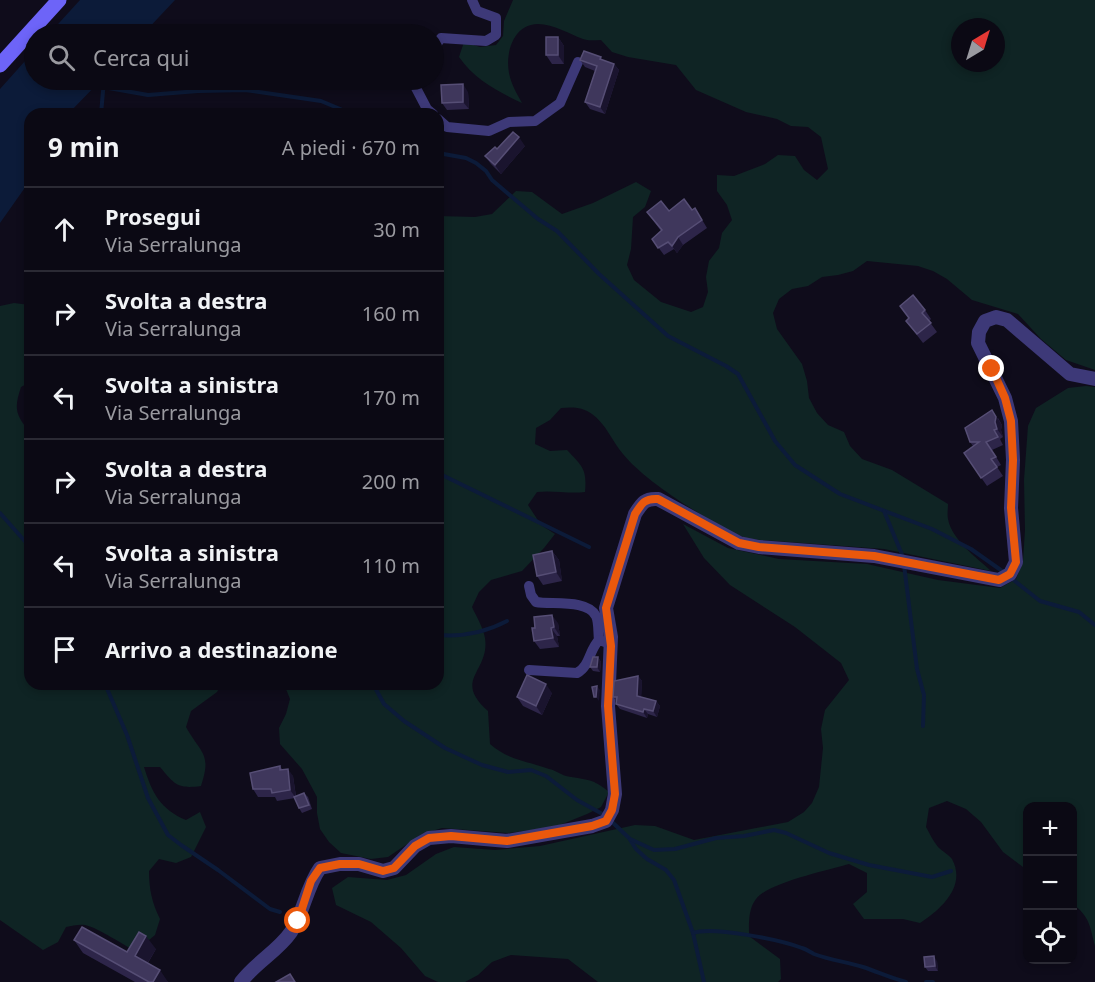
<!DOCTYPE html>
<html lang="it">
<head>
<meta charset="utf-8">
<style>
  :root { --surface:#0b0914; --page:#191722; --text:#f1f3f6; --muted:#9a9aa0; --line:#2b2a34 }
  body { margin:0; font-family:"Noto Sans",sans-serif; background:var(--page); color:var(--text) }
  .controls { position:absolute; right:18px; bottom:18px; display:grid; overflow:hidden; border-radius:12px; box-shadow:0 3px 9px #0003 }
  .controls button { width:54px; height:54px; display:grid; place-items:center; padding:0; border:0; border-bottom:2px solid var(--line); background:var(--surface); color:var(--text); font:30px sans-serif }
  .compass { position:absolute; left:951px; top:18px; width:54px; height:54px; border-radius:50%; background:var(--surface); box-shadow:0 3px 9px #0003; rotate:38deg }
  .stop { position:absolute; width:18px; height:18px; margin:-14px; border:4px solid #ea580c; border-radius:50%; background:#fff }
  .stop.end { background:#ea580c; border-color:#fff; box-shadow:0 2px 6px #0008 }
  .list { margin:0; padding:0; list-style:none }
  h2 { display:flex; justify-content:space-between; align-items:center; height:78px; margin:0; padding:0 24px; font-size:26px }
  h2 small { font-size:20px; font-weight:400; color:var(--muted) }
  .list li { display:grid; grid-template-columns:39px 1fr auto; gap:18px; align-items:center; box-sizing:border-box; height:84px; padding:0 24px; border-top:2px solid var(--line) }
  .list b { display:block; font-size:22px; white-space:nowrap }
  .list p { margin:0; font-size:20px; white-space:nowrap; color:var(--muted) }
  .list em { font-size:20px; font-style:normal; color:var(--muted) }
  .icon { flex:none; width:33px; height:33px; fill:none; stroke:currentColor; stroke-width:2; stroke-linecap:round; stroke-linejoin:round }
  .map { position:relative; flex:none; width:1095px; height:982px; overflow:hidden }
  .search { position:absolute; background:var(--surface); box-shadow:0 3px 9px #0003; left:24px; top:24px; width:420px; height:66px; display:flex; align-items:center; gap:15px; box-sizing:border-box; padding:0 21px; border-radius:33px; color:var(--muted); font-size:22px }
  .panel { position:absolute; background:var(--surface); box-shadow:0 3px 9px #0003; left:24px; top:108px; width:420px; height:582px; border-radius:18px }
  .map>svg:first-child { display:block }
  .green { fill:#0f2424; fill-rule:evenodd }
  .water { fill:#0c1b39 }
  .lines { fill:none; stroke-linecap:round; stroke-linejoin:round }
  .stream { stroke:#0c1b39; stroke-width:4 }
  .minor { stroke:#3d3978; stroke-width:10 }
  .tertiary { stroke:#3d3978; stroke-width:14 }
  .secondary { stroke:#6d64f8; stroke-width:15 }
  .wall { fill:#2d2549 }
  .shaded-wall { fill:#1a142e }
  .building { fill:#3f375c; stroke:#564e75; stroke-width:1.5 }
  .route { stroke:#ea580c; stroke-width:8 }
</style>
</head>
<body>
<div class="map">
<svg width="1095" height="982" viewBox="0 0 1095 982">
  <rect width="100%" height="100%" fill="#0f0c1b"/>
  <g class="green">
    <path d="M513 0H1095V370L1066 360 1041 339 1018 314 972 300 947 279 933 271 918 266 867 261 853 271 838 275 822 277 808 286 792 289 779 299 773 313 777 329 802 364 807 381 809 398 817 413 828 425 844 432 850 446 862 459 892 470 948 504C948 509 947 514 948 519 952 540 976 557 991 571L884 549 748 539C715 526 645 482 623 454 612 441 606 424 592 414 582 407 573 407 561 408L550 420 536 428 535 444 550 451 567 450C583 467 587 469 585 492 568 494 553 490 537 492L528 505 541 525 555 534 544 548 522 571 491 580 479 592 472 607C476 616 483 627 485 638 490 672 452 679 488 711L490 744C508 760 527 761 549 769 555 770 560 774 566 776 586 780 593 778 609 792L601 807 587 814 555 827 508 833 442 828 422 834 388 857 371 859 341 853 329 842 320 829 317 813V797L302 769 280 744 279 728 286 714 290 699 284 684H438V216L475 217 492 214 516 191 532 192 562 214 593 203 636 182 651 191 645 207 633 217 631 249 627 265 634 280 661 302 691 312 703 307 708 292 706 277 709 261 719 248 722 233 732 220 727 205 717 191V175L734 176 765 164 778 155 795 156 804 170 817 180 828 169 821 137 808 127 791 126 777 119 746 112 696 90 676 65 628 57 612 52 601 40C595 40 588 41 583 39 569 34 554 24 538 24 514 24 505 52 509 73 511 84 517 94 522 103 497 91 475 80 459 57L464 42 480 47 496 45 503 36 504 21ZM960 27H996V63H960Z"/>
    <path d="M14 303 30 305V382L21 387C14 408 15 415 30 432V684H221L217 692 191 711 186 727C201 754 212 753 201 786 178 789 175 785 160 767H144C152 793 160 809 186 820L200 812 206 827 191 857 176 863 159 859 149 871C149 889 152 903 160 919L155 935 143 945 140 954C125 946 99 928 85 925 79 924 72 926 66 927L58 942 43 950 0 920V306Z"/>
    <path d="M1086 386 1095 387V946C1090 927 1090 917 1073 904L1072 806H1028L1027 870 1003 852 981 822 966 809 947 801 929 808 926 827C930 834 933 841 938 847 942 851 949 855 952 859 967 887 940 910 920 923L903 919H864L853 904 867 892V873L849 864C829 870 767 883 756 899 748 909 749 924 749 936L780 959 781 979 778 982H598L568 959 511 955 492 962 478 975 465 982H438L425 976 401 948 371 922 336 905 332 888 348 877 387 880 406 875 436 854 454 847 495 850 540 846 635 825 655 826 694 840 788 822 804 812 812 803 819 787 823 748 821 729 825 710 849 680 841 663 795 627 730 585 704 558 683 524 728 548 779 559 867 564 938 580 1000 588 1016 579 1023 561 1025 530 1024 480 1028 426 1036 408 1068 388Z"/>
  </g>
  <g class="water">
    <polygon points="80,0 175,0 143,34 49,34"/>
    <polygon points="34,51 34,80 101,80 68,114 30,114 30,173 24,189 0,223 0,89"/>
  </g>
  <g class="lines">
    <g class="stream">
      <polyline points="103,87 148,95 198,91 245,90 321,101 352,114"/>
      <polyline points="101,114 104,80"/>
      <polyline points="438,153 466,158 476,163 486,171 492,180 538,219 557,231 599,274 668,336 726,366 738,374 775,441 795,465 840,494 932,529 971,549 1005,573"/>
      <polyline points="438,473 589,547"/>
      <polyline points="884,511 903,557 917,669 924,695 923,726"/>
      <polyline points="0,513 30,547"/>
      <polyline points="1011,578 1040,601 1079,612 1095,625"/>
      <path d="M438 635C462 637 486 632 507 621"/>
      <polyline points="105,684 127,735 148,798 168,835 181,845 218,870 270,909 280,912"/>
      <polyline points="373,684 384,704 404,721 445,748 482,765 508,772 531,770 546,776 577,800 606,816"/>
      <polyline points="611,821 629,838 636,849 647,859 666,870 674,880 693,933 704,982"/>
      <polyline points="630,839 654,850 675,849 716,838 744,836 774,830 786,833 829,853 869,865 932,877 951,871"/>
      <path d="M693 933C713 926 781 940 802 948 806 949 810 952 814 954 830 960 847 962 863 967 878 972 891 978 906 982"/>
      <polyline points="926,982 933,982"/>
    </g>
    <g class="minor">
      <polyline points="434,48 441,38 486,41 496,35 496,18 477,11 472,0"/>
      <polyline points="418,80 416,88 427,109 433,114"/>
      <polyline points="438,119 447,127 489,131 509,122 535,121 560,103 578,62"/>
      <path d="M529 586 531 595 536 602C551 605 588 599 596 616 599 622 598 633 599 640"/>
      <path d="M529 670 577 673C590 666 589 650 599 640L605 642"/>
    </g>
    <path class="tertiary" d="M241 982C255 963 278 951 291 932 304 912 306 888 320 868L340 864H359L383 871 394 868 415 846 429 838 451 836 507 841 592 826 606 821 612 810 615 794 608 706 611 637 606 608 635 514C642 503 645 498 658 499L739 543 759 547 874 556 999 580 1010 574 1016 562 1011 508 1013 460 1011 421 1005 398 978 343 979 332 985 321 996 317 1007 320 1070 374 1095 379"/>
    <polyline class="secondary" points="0,65 59,0"/>
  </g>
  <g class="wall">
    <polygon points="558,37 564,46 564,64 552,64 546,55"/>
    <polygon points="601,57 602,60 614,64 619,70 605,114 590,109 585,102 595,71 585,67 580,60"/>
    <polygon points="468,92 469,109 447,110 442,103"/>
    <polygon points="525,146 501,174 491,164 485,156 497,149"/>
    <polygon points="695,208 707,228 683,245 677,253 674,249 664,255 652,239 661,231 647,212 692,210"/>
    <polygon points="900,306 925,310 931,319 929,321 937,332 923,343 906,321 909,318"/>
    <polygon points="998,418 1002,425 1001,430 1003,437 1000,439 1003,445 992,450 1001,465 997,467 1003,476 987,486 964,453 973,446 970,442"/>
    <polygon points="552,551 559,560 562,581 543,585 537,576"/>
    <polygon points="558,623 560,636 557,636 559,647 540,649 534,641"/>
    <polygon points="598,657 601,662 600,672 593,671 590,667"/>
    <polygon points="638,676 642,681 641,697 656,701 660,706 657,717 648,714 647,718 620,709 616,704 616,701 613,697"/>
    <polygon points="552,693 542,715 523,706 517,697"/>
    <polygon points="280,766 282,769 293,776 296,796 304,793 308,797 312,809 302,813 299,808 295,798 277,801 275,797 258,797 253,789"/>
    <polygon points="74,940 127,952 156,949 148,963 168,982 135,982 83,953"/>
    <polygon points="937,961 938,971 928,971 925,967"/>
  </g>
  <g class="shaded-wall">
    <polygon points="558,37 564,46 564,64 558,55"/>
    <polygon points="614,64 619,70 605,114 600,107"/>
    <polygon points="463,84 468,92 469,109 463,102"/>
    <polygon points="519,137 525,146 501,174 495,165"/>
    <polygon points="678,237 683,245 677,253 672,246"/>
    <polygon points="992,410 1002,425 1001,430 1003,437 997,429"/>
    <polygon points="552,551 559,560 562,581 556,572"/>
    <polygon points="552,615 558,623 560,636 554,627"/>
    <polygon points="551,628 557,636 559,647 553,638"/>
    <polygon points="598,657 601,662 600,672 597,667"/>
    <polygon points="638,676 642,681 641,701 637,696"/>
    <polygon points="546,684 552,693 542,715 536,706"/>
    <polygon points="597,686 600,690 599,701 596,697"/>
    <polygon points="656,701 660,706 657,717 653,711"/>
    <polygon points="644,709 648,714 647,718 643,712"/>
    <polygon points="288,769 293,776 296,798 290,790"/>
    <polygon points="146,936 156,949 144,969 135,956"/>
    <polygon points="934,956 937,961 938,971 935,966"/>
    <polygon points="160,970 168,982 153,982"/>
  </g>
  <g class="building">
    <rect x="546" y="37" width="12" height="18"/>
    <polygon points="584,51 601,57 600,59 614,64 600,107 585,102 597,66 580,60"/>
    <polygon points="463,84 463,102 442,103 441,85"/>
    <polygon points="513,132 519,137 495,165 485,156 495,147 497,149"/>
    <polygon points="684,199 692,210 695,208 702,220 678,237 672,246 668,242 658,248 652,239 662,230 647,212 661,201 669,211"/>
    <polygon points="913,295 925,310 922,313 931,323 917,334 906,321 909,318 900,306"/>
    <polygon points="992,410 996,417 995,422 997,429 994,430 998,437 986,442 996,457 991,459 997,467 981,478 964,453 979,442 970,442 965,428"/>
    <polygon points="552,551 556,572 537,576 533,555"/>
    <polygon points="552,615 554,627 551,628 553,638 534,641 532,628 535,628 534,617"/>
    <polygon points="593,657 598,657 597,667 590,667"/>
    <polygon points="527,675 546,684 536,706 517,697"/>
    <polygon points="638,676 637,696 656,701 653,711 644,709 643,712 616,704 617,697 613,697 614,681"/>
    <polygon points="597,686 596,697 594,697 592,687"/>
    <polygon points="280,766 280,770 288,769 290,790 272,793 271,789 253,789 250,773"/>
    <polygon points="304,793 309,805 299,808 294,797"/>
    <polygon points="82,927 127,952 139,932 146,936 135,956 160,970 153,982 149,982 74,940"/>
    <polygon points="934,956 935,966 925,967 924,957"/>
    <polygon points="290,974 295,982 276,982"/>
  </g>
  <g class="lines">
    <path class="route" d="M298 921 311 881 320 868 340 864H359L383 871 394 868 415 846 429 838 451 836 507 841 592 826 606 821 612 810 615 794 608 706 611 646 606 608 635 514C642 503 645 498 658 499L739 543 759 547 874 556 999 580 1010 574 1016 562 1011 508 1013 460 1011 421 1005 398 992 369"/>
  </g>
</svg>
<div class="controls">
<button>+</button>
<button>−</button>
<button><svg class="icon" aria-label="locate" viewBox="0 0 24 24"><circle cx="12" cy="12" r="6"/><path d="M12 2v4M12 18v4M2 12h4M18 12h4"/></svg></button>
</div>
<svg class="compass" viewBox="-18 -18 36 36"><path d="M0-13l5 13h-10z" fill="#e53935"/><path d="M0 13l5-13h-10z" fill="#9a9aa0"/></svg>
<div class="stop" style="left:298px;top:921px"></div>
<div class="stop end" style="left:992px;top:369px"></div>
<div class="search"><svg class="icon" aria-label="search" viewBox="0 0 24 24"><circle cx="10" cy="10" r="6"/><path d="M15 15l6 6"/></svg>Cerca qui</div>
<section class="panel">
<h2>9 min<small>A piedi · 670 m</small></h2>
<ul class="list">
<li><svg class="icon" aria-label="ahead" viewBox="0 0 24 24"><path d="M12 20V5M6 11l6-6 6 6"/></svg><div><b>Prosegui</b><p>Via Serralunga</p></div><em>30 m</em></li>
<li><svg class="icon" aria-label="right" viewBox="0 0 24 24"><path d="M7 20v-9h11M14 6l5 5-5 5"/></svg><div><b>Svolta a destra</b><p>Via Serralunga</p></div><em>160 m</em></li>
<li><svg class="icon" aria-label="left" viewBox="0 0 24 24"><path d="M17 20v-9H6M10 6l-5 5 5 5"/></svg><div><b>Svolta a sinistra</b><p>Via Serralunga</p></div><em>170 m</em></li>
<li><svg class="icon" aria-label="right" viewBox="0 0 24 24"><path d="M7 20v-9h11M14 6l5 5-5 5"/></svg><div><b>Svolta a destra</b><p>Via Serralunga</p></div><em>200 m</em></li>
<li><svg class="icon" aria-label="left" viewBox="0 0 24 24"><path d="M17 20v-9H6M10 6l-5 5 5 5"/></svg><div><b>Svolta a sinistra</b><p>Via Serralunga</p></div><em>110 m</em></li>
<li><svg class="icon" aria-label="arrive" viewBox="0 0 24 24"><path d="M6 21V4h12l-3 4 3 4H6"/></svg><div><b>Arrivo a destinazione</b></div></li>
</ul>
</section>
</div>
</body>
</html>
